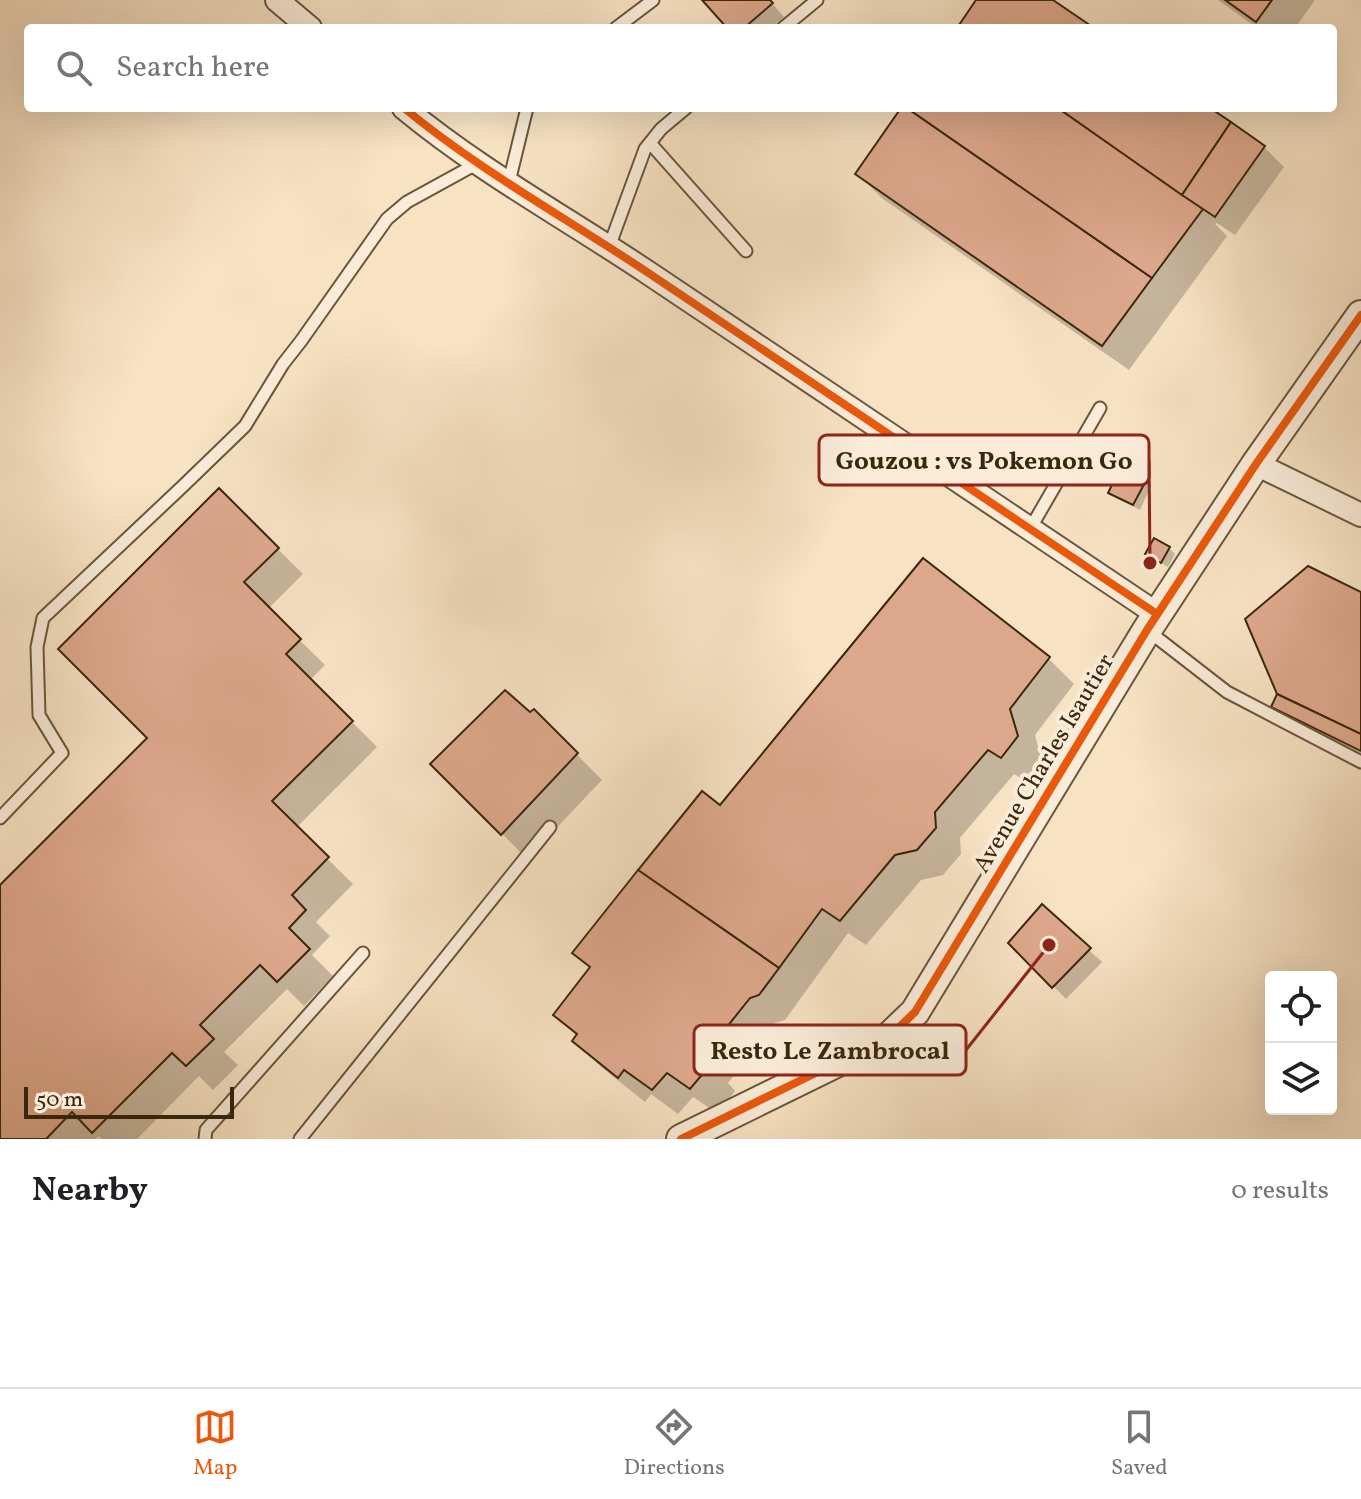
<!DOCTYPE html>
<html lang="en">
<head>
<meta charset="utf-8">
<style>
  :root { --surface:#fff; --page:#f6f6f6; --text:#202124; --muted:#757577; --line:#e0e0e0; --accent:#ea580c }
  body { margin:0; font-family:Vollkorn,serif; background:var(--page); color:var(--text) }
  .controls { position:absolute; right:24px; bottom:24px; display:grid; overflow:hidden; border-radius:8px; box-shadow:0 8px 32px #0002 }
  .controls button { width:72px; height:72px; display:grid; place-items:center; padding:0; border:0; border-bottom:2px solid var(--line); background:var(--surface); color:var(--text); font:40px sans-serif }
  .scale { position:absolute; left:24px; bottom:20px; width:210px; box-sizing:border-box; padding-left:8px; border:4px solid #3b270c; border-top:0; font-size:22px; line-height:28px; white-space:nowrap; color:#3b270c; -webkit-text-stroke:6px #faecd9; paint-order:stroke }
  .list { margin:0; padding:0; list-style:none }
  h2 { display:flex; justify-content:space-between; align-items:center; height:104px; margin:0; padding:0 32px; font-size:34px }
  h2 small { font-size:26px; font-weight:400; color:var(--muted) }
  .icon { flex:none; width:44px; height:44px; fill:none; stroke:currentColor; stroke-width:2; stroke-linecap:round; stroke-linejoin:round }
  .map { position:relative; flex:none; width:1361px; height:1139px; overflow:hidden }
  .search { position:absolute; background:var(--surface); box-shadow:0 8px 32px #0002; left:24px; right:24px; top:24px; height:88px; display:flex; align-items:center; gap:20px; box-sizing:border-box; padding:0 28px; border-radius:8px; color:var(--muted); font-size:30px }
  .sheet { height:248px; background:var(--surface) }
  nav { display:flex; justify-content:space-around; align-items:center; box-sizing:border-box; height:112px; border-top:2px solid var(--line); background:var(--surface); font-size:22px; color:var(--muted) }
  nav a { display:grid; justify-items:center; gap:4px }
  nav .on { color:var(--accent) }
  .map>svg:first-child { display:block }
  .shadow { fill:#0003 }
  .building { fill:#dda78b; stroke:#3b270c; stroke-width:2 }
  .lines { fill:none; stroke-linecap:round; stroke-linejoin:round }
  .service-casing { stroke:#6a563a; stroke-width:15 }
  .minor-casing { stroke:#6a563a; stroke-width:26 }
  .tertiary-casing { stroke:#6a563a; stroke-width:32 }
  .service { stroke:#faecd9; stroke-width:11 }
  .minor { stroke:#faecd9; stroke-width:22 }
  .tertiary { stroke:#faecd9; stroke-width:28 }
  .cycleway-casing { stroke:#faecd9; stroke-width:13 }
  .cycleway { stroke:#e8590c; stroke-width:8 }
  .labels { text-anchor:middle; stroke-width:8; stroke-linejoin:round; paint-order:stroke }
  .street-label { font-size:24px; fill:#3b270c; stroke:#faecd9 }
  .leader { fill:none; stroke:#8f2418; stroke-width:3 }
  .callout-dot { fill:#8f2418; stroke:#faecd9; stroke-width:3 }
  .callout { fill:#faecd9; stroke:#8f2418; stroke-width:3 }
  .callout-label { font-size:26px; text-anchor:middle; font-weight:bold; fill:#3b270c }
</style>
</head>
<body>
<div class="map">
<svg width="1361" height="1139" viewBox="0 0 1361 1139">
  <rect width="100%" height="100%" fill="#f7e2c4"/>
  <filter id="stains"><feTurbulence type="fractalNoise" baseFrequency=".0025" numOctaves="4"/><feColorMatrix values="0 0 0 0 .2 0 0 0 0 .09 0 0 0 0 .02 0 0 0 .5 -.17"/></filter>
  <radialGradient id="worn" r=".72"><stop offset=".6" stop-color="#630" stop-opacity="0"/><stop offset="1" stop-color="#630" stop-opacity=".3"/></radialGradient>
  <g class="shadow">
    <polygon points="705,0 769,0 784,17 771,28 730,28"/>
    <polygon points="1218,0 1315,0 1295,28 1257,28"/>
    <polygon points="903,108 1206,108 1264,147 1284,167 1235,235 1217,223 1215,224 1227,236 1129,370 883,199 857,174"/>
    <polygon points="1145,480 1151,486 1140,510 1116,498 1110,492"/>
    <polygon points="219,491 303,574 268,609 325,665 310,680 377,747 296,828 353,884 316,922 330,936 312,955 333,976 304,1006 287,989 224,1052 238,1065 213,1090 199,1076 137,1139 101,1139 99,1136 96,1139 0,1139 0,888 150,738"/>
    <polygon points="1169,548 1175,554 1168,567 1154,559 1148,553"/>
    <polygon points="923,561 1049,659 1074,684 1035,735 1042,762 1027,782 1014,774 960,838 961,854 943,875 921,880 866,945 848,933 785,1020 775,1023 728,1083 735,1091 717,1113 693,1097 678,1114 651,1094 645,1102 600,1066 575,1041 578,1037 555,1015 591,969 575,953 720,808"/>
    <polygon points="1361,594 1361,759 1293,726 1273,706"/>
    <polygon points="534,711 602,780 527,859 433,764"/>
    <polygon points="1042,907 1102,962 1066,999 1011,943"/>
  </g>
  <g class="building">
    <polygon points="702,0 770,0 773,3 744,28 727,28"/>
    <polygon points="976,0 1053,0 1094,28 957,28"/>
    <polygon points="1225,0 1272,0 1256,22"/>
    <polygon points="901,108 907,108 1152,278 1102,346 855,174"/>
    <polygon points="907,108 1058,108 1203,209 1152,278"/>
    <polygon points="1058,108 1210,108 1231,122 1182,195"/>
    <polygon points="1231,122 1265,146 1215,217 1182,195"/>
    <polygon points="1121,466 1147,479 1133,505 1108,493"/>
    <polygon points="219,488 279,548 244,582 301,639 286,654 353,721 272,801 329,857 292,895 306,910 289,928 310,949 277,982 260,965 200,1025 214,1039 186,1066 172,1053 92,1133 72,1112 47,1138 48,1139 0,1139 0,885 147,738 58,649"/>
    <polygon points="1154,538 1170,547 1161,563 1145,554"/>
    <polygon points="923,558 1050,657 1010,709 1018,736 1001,758 988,750 935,812 936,828 917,850 895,855 840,921 822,909 779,968 638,870 702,791 720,805"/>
    <polygon points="1308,566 1361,592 1361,734 1277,694 1245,619"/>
    <polygon points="505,690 530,712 534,709 578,753 501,835 430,764"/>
    <polygon points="1277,694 1361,734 1361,751 1271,707"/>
    <polygon points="638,870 779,968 759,995 750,998 703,1057 711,1064 690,1089 667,1073 652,1090 624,1070 618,1078 572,1041 577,1034 553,1015 590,967 572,953"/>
    <polygon points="1042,904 1091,948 1052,988 1008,943"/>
  </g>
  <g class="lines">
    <defs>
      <g id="service">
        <polyline points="616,28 653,0"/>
        <polyline points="783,28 817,0"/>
        <polyline points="650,143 746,251"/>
        <polyline points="509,182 527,108"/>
        <polyline points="609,247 645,149 661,129 686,108"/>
        <polyline points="1030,529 1100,408"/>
        <polyline points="1147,630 1227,692 1361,762"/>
        <polyline points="0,818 62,753 39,715 37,647 43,618 183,486 245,426 283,364 301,341 387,219 407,202 478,163"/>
        <polyline points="205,1139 206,1130 363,953"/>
        <polyline points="300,1139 550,827"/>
      </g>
      <g id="minor">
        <polyline points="277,0 310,28"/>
        <path d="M404 108C480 171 568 219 650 274 819 387 988 501 1157 614"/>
        <polyline points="1256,464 1361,515"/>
      </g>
      <polyline id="tertiary" points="681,1139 889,1037 915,1012 1147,630 1256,464 1361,315"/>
    </defs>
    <use href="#service" class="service-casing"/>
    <use href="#minor" class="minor-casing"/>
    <use href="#tertiary" class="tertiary-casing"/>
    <use href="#service" class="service"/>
    <use href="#minor" class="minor"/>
    <use href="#tertiary" class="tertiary"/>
    <defs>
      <g id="cycleway">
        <path d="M404 108C480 171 568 219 650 274 819 387 988 501 1157 614"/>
        <polyline points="681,1139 889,1037 915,1012 1147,630 1256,464 1361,315"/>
      </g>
    </defs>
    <use href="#cycleway" class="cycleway-casing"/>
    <use href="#cycleway" class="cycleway"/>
  </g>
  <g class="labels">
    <g class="street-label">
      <text transform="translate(1043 763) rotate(-59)" y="8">Avenue Charles Isautier</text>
    </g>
  </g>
  <path class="leader" d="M1150 563L1149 460M1049 945L966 1050"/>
  <g class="callout-dot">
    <circle cx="1150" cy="563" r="8"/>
    <circle cx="1049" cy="945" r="8"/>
  </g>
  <g class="callout">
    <rect x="819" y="435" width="330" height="50" rx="8"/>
    <rect x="694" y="1025" width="272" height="50" rx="8"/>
  </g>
  <g class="callout-label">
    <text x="984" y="469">Gouzou : vs Pokemon Go</text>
    <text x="830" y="1059">Resto Le Zambrocal</text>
  </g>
  <rect width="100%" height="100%" filter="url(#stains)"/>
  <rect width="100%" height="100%" fill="url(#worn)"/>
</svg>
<div class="controls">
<button><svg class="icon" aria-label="locate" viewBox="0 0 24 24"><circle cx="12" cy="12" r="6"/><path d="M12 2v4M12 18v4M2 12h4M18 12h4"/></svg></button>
<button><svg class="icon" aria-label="layers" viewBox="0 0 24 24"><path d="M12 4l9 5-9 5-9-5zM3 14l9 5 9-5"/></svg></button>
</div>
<div class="scale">50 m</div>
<div class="search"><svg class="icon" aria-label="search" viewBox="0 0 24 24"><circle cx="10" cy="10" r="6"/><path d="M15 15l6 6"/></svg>Search here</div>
</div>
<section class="sheet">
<h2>Nearby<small>0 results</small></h2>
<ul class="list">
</ul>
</section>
<nav>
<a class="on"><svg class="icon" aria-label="map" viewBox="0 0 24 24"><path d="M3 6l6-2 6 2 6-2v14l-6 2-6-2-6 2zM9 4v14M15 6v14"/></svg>Map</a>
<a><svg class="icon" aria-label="directions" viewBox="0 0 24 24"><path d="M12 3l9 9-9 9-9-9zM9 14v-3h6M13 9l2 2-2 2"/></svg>Directions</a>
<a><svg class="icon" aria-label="saved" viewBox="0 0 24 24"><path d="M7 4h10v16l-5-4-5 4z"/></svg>Saved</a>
</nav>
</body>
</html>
